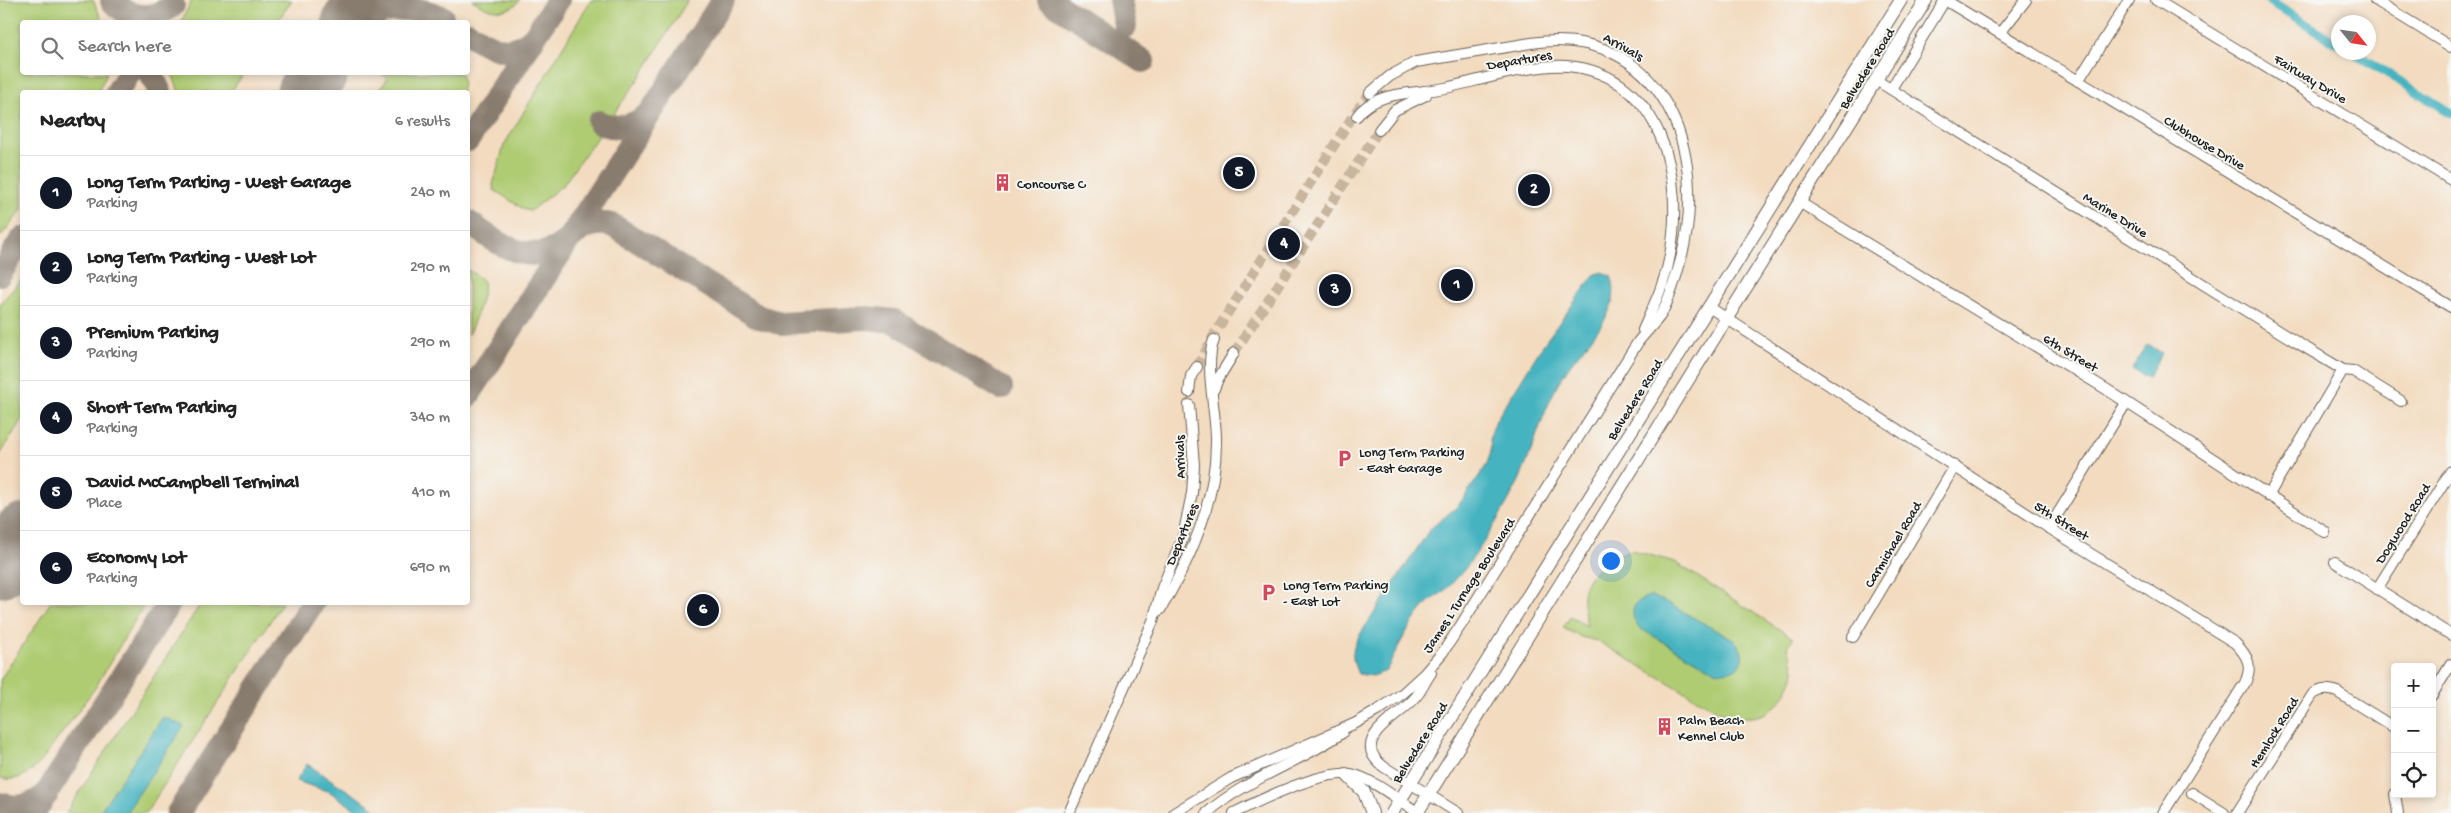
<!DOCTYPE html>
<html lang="en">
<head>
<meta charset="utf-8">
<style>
  :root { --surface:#fff; --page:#f2f2f2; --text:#222; --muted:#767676; --line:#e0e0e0; --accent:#111827 }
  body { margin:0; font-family:"Gochi Hand",sans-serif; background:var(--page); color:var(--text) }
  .controls { position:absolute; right:15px; bottom:15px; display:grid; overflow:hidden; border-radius:5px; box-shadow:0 2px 8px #0003 }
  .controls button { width:45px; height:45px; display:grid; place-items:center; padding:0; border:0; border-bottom:1px solid var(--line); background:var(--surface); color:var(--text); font:25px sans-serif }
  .compass { position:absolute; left:2331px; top:15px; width:45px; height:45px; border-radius:50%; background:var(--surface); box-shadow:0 2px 8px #0003; rotate:120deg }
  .you { position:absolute; left:1610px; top:560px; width:18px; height:18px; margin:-12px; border:4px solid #fff; border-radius:50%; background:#1a73e8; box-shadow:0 0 0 8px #1a73e833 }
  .badge { display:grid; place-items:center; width:32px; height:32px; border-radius:50%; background:var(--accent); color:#fff; font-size:16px; font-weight:700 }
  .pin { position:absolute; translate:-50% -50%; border:2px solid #fff; box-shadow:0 1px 5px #0006 }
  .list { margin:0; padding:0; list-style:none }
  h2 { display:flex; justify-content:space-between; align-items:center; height:65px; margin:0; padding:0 20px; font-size:21px }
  h2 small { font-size:16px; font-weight:400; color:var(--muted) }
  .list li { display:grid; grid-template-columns:32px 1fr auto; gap:15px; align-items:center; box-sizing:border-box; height:75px; padding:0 20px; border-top:1px solid var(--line) }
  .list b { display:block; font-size:19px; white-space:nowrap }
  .list p { margin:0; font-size:16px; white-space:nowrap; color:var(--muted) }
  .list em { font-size:16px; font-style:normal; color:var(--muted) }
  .icon { flex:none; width:28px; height:28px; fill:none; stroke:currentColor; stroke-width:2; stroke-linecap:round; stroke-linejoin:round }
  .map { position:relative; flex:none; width:2451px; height:813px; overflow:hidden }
  .search { position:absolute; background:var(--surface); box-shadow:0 2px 8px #0003; left:20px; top:20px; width:450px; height:55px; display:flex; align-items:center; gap:12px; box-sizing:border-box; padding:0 18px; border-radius:5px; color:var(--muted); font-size:19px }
  .panel { position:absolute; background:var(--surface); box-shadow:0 2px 8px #0003; left:20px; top:90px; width:450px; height:515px; border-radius:5px }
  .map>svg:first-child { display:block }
  .green { fill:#afcc73; stroke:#667448 }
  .water { fill:#45b3c0; stroke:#30686e }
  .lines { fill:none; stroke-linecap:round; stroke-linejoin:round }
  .canal { stroke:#45b3c0; stroke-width:9 }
  .taxiway { stroke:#887c6e; stroke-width:24 }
  .runway { stroke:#887c6e; stroke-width:59 }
  .minor-tunnel { stroke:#c8b59e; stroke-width:10; stroke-dasharray:10 5; stroke-linecap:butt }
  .minor-casing { stroke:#675f55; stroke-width:12 }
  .major-casing { stroke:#675f55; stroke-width:14 }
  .minor { stroke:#fff; stroke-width:10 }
  .major { stroke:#fff; stroke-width:12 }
  .labels { text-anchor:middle; stroke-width:4; stroke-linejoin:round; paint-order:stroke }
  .street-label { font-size:14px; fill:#1c1c1c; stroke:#f6f6f2 }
  .poi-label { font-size:14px; fill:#1c1c1c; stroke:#f6f6f2; text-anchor:start }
</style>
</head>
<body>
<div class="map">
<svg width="2451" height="813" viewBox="0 0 2451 813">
  <rect width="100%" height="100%" fill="#f6f6f2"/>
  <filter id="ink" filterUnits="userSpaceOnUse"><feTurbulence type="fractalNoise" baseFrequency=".02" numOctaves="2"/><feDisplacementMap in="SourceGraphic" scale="10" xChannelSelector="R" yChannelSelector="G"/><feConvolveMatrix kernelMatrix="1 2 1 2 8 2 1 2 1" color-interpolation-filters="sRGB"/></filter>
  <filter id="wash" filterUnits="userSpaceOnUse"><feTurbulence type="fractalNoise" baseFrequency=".0096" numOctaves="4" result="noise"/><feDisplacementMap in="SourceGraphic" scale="20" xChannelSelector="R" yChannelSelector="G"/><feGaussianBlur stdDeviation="1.12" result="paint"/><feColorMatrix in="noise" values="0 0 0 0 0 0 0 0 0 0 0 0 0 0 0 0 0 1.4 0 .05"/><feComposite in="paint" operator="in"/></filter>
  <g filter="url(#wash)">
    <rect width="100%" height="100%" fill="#f3dbbf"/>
    <g class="green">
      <polygon points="0,0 93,0 103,22 22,22 22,72 107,73 98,92 22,92 22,210 0,237"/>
      <polygon points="192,0 292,0 277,22 181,22"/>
      <path d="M472 0H520C506 17 488 10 472 0Z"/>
      <polygon points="591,0 688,0 640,77 563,185 530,211 525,210 494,190 493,185 504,145"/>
      <polygon points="172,73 172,72 244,73 231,92 179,92"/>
      <polygon points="380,73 461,73 463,84 461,92 378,92 388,78"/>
      <path d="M468 270C472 273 481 277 483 282 486 291 473 326 468 335Z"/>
      <polygon points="22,279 22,419 0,455 0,304"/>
      <path d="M1631 550 1675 562 1793 638 1788 647C1790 654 1793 662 1794 670 1794 677 1790 685 1786 692 1770 721 1745 722 1716 710L1597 641 1581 637 1563 628 1570 617 1587 626C1585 616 1582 605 1583 595 1585 572 1612 556 1631 550Z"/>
      <path d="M51 602 145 603 95 688 40 763C28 775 17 782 0 778V680Z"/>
      <polygon points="201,603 282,603 146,813 66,813"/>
    </g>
    <g class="water">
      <path d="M1602 272 1611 276C1625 312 1583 344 1566 371 1540 409 1534 457 1511 496 1497 521 1482 547 1464 570 1458 577 1450 586 1443 592 1437 597 1430 599 1425 606 1408 625 1398 648 1386 671L1373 676 1358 674C1351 658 1351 651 1359 636L1430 529 1458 506 1486 466 1491 452 1490 437 1496 420 1543 345 1594 275Z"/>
      <polygon points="2147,344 2162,353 2148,378 2132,369"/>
      <path d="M1651 596 1664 601 1735 641C1752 659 1737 676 1715 671L1639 628C1628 613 1632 600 1651 596Z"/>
      <polygon points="163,717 184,726 126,813 99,813"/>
      <polygon points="307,764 382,813 361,813 330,792 296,781"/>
    </g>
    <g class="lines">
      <g class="canal">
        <polyline points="2268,0 2338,44"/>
        <polyline points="2353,52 2451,113"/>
      </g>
      <g class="taxiway">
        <polyline points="1049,0 1143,61"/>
        <polyline points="1120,0 1125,26"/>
        <path d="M112 1C130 20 153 21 173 5"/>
        <path d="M359 22C386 6 413 5 442 17"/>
        <path d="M468 33C492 48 509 60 534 37"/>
        <polyline points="150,72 160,92"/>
        <polyline points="117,92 130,72"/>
        <polyline points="310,92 318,73"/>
        <path d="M599 122C618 132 635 126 650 113"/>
        <polyline points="468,140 558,0"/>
        <path d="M468 222C494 241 529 268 561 245 579 231 588 220 612 225L759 317 780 323 867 318 894 321 1001 388"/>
        <polyline points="0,274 22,239"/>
        <polyline points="468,396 723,0"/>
        <path d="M0 804C18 810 32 806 47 794"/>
        <polyline points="34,813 170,602"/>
        <polyline points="178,813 313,602"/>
      </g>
      <g class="runway">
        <polyline points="351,22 366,0"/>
        <polyline points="306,92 319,72"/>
        <polyline points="0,568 22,533"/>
      </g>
    </g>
  </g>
  <g filter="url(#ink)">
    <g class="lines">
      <g class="minor-tunnel">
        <polyline points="1234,353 1379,130"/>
        <polyline points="1197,367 1215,333 1354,114 1370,93"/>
      </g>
      <defs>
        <g id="minor">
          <polyline points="1945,0 2451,307"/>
          <polyline points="2156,0 2451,180"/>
          <polyline points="2375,0 2451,47"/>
          <polyline points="2000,33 2026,0"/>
          <polyline points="1876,80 2283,334 2343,370 2353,371 2401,401"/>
          <polyline points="2078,81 2129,0"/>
          <polyline points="1891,89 1945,0"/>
          <path d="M1357 116C1375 90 1417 94 1445 88 1478 81 1534 63 1567 66 1663 74 1686 181 1669 260 1664 285 1653 307 1643 330"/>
          <polyline points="1379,130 1395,110 1426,95"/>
          <polyline points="1799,202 2106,389 2325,532"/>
          <path d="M1709 307 2049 528 2235 643C2248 656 2253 666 2245 683L2163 813"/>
          <polyline points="1214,389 1218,379 1234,353"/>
          <polyline points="1189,392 1191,376 1197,367"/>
          <polyline points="2268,496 2343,370"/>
          <polyline points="2049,528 2126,403"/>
          <polyline points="2335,562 2451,635"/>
          <polyline points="2377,589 2451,471"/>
          <path d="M1160 610C1191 559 1217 500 1216 439 1216 412 1204 363 1214 340"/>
          <polyline points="1853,637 1955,466"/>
          <path d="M1431 673C1425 681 1421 692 1414 699 1398 718 1347 739 1384 767L1458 813"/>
          <polyline points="2432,695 2451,664"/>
          <polyline points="2192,793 2224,813"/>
          <polyline points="2395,794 2398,813"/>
          <polyline points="1069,813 1153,621 1162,588 1183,537 1192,493 1194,465 1189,405"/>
          <path d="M1174 813 1231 778 1356 723 1377 711 1402 694 1424 674 1443 652 1461 625 1638 342C1645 333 1653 325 1660 316 1670 299 1676 277 1681 259 1710 151 1662 24 1531 43L1416 62 1390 76 1370 93"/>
          <path d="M1207 813C1247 778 1299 763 1342 733"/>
          <path d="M1234 813C1260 800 1327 767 1355 775 1377 782 1399 801 1419 813"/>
          <path d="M2237 813 2313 694C2321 689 2328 688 2337 692L2395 728"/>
        </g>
        <g id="major">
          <polyline points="1346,774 1364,792 1372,813"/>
          <polyline points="1392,813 1901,0"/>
          <polyline points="1417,813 1926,0"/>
        </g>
      </defs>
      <use href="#minor" class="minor-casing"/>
      <use href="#major" class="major-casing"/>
      <use href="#minor" class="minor"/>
      <use href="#major" class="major"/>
    </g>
  </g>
  <defs>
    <symbol id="building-bare" viewBox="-9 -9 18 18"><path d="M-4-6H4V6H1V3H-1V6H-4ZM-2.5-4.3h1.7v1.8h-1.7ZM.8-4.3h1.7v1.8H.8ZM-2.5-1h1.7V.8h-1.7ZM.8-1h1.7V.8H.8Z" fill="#d1495b" stroke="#f6f6f2" stroke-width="2.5" paint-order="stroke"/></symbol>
    <symbol id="parking-bare" viewBox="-9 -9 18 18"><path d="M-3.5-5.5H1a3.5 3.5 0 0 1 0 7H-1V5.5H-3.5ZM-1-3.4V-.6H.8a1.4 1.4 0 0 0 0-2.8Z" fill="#d1495b" stroke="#f6f6f2" stroke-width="2.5" paint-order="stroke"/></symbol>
  </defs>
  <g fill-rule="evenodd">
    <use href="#building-bare" x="990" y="170" width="25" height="25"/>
    <use href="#parking-bare" x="1332" y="446" width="25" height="25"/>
    <use href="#parking-bare" x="1256" y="580" width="25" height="25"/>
    <use href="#building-bare" x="1652" y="714" width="25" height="25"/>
  </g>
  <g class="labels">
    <g class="street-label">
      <text transform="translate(1624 46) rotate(29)" y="5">Arrivals</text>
      <text transform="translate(1519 59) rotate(-10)" y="5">Departures</text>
      <text transform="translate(1866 68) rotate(-58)" y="5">Belvedere Road</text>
      <text transform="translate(2311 78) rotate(31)" y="5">Fairway Drive</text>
      <text transform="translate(2205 142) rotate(31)" y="5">Clubhouse Drive</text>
      <text transform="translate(2116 214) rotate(32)" y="5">Marine Drive</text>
      <text transform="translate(2071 352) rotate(31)" y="5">6th Street</text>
      <text transform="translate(1634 399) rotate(-58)" y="5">Belvedere Road</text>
      <text transform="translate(1179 457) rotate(-91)" y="5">Arrivals</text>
      <text transform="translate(2062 520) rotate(32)" y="5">5th Street</text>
      <text transform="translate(2402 523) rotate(-58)" y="5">Dogwood Road</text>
      <text transform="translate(1181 534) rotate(-68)" y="5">Departures</text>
      <text transform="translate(1892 544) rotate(-59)" y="5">Carmichael Road</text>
      <text transform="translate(1468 585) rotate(-57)" y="5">James L Turnage Boulevard</text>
      <text transform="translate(2273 732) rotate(-58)" y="5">Hemlock Road</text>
      <text transform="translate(1419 742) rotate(-58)" y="5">Belvedere Road</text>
    </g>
    <g class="poi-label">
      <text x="1017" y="188">Concourse C</text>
      <text x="1359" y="456">Long Term Parking<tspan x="1359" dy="16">- East Garage</tspan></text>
      <text x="1283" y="589">Long Term Parking<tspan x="1283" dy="16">- East Lot</tspan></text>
      <text x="1678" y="724">Palm Beach<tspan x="1678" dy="16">Kennel Club</tspan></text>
    </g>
  </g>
</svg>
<div class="controls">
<button>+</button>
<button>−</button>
<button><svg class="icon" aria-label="locate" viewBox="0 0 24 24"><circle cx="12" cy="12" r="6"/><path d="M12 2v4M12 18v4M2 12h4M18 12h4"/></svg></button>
</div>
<svg class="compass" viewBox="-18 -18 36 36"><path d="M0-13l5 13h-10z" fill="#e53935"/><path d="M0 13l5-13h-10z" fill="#767676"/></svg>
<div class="you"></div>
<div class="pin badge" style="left:1457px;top:285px">1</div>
<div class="pin badge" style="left:1534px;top:190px">2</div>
<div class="pin badge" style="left:1335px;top:290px">3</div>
<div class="pin badge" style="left:1284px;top:244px">4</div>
<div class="pin badge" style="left:1239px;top:173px">5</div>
<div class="pin badge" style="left:703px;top:610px">6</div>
<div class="search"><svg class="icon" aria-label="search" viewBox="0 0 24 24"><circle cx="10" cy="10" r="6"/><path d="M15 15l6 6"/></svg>Search here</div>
<section class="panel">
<h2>Nearby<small>6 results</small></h2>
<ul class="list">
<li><span class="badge">1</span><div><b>Long Term Parking - West Garage</b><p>Parking</p></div><em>240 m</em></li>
<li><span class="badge">2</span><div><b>Long Term Parking - West Lot</b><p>Parking</p></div><em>290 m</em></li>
<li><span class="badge">3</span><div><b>Premium Parking</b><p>Parking</p></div><em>290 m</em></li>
<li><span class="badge">4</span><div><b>Short Term Parking</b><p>Parking</p></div><em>340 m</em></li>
<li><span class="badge">5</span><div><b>David McCampbell Terminal</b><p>Place</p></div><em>410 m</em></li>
<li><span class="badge">6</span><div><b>Economy Lot</b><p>Parking</p></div><em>690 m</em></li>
</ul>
</section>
</div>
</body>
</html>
